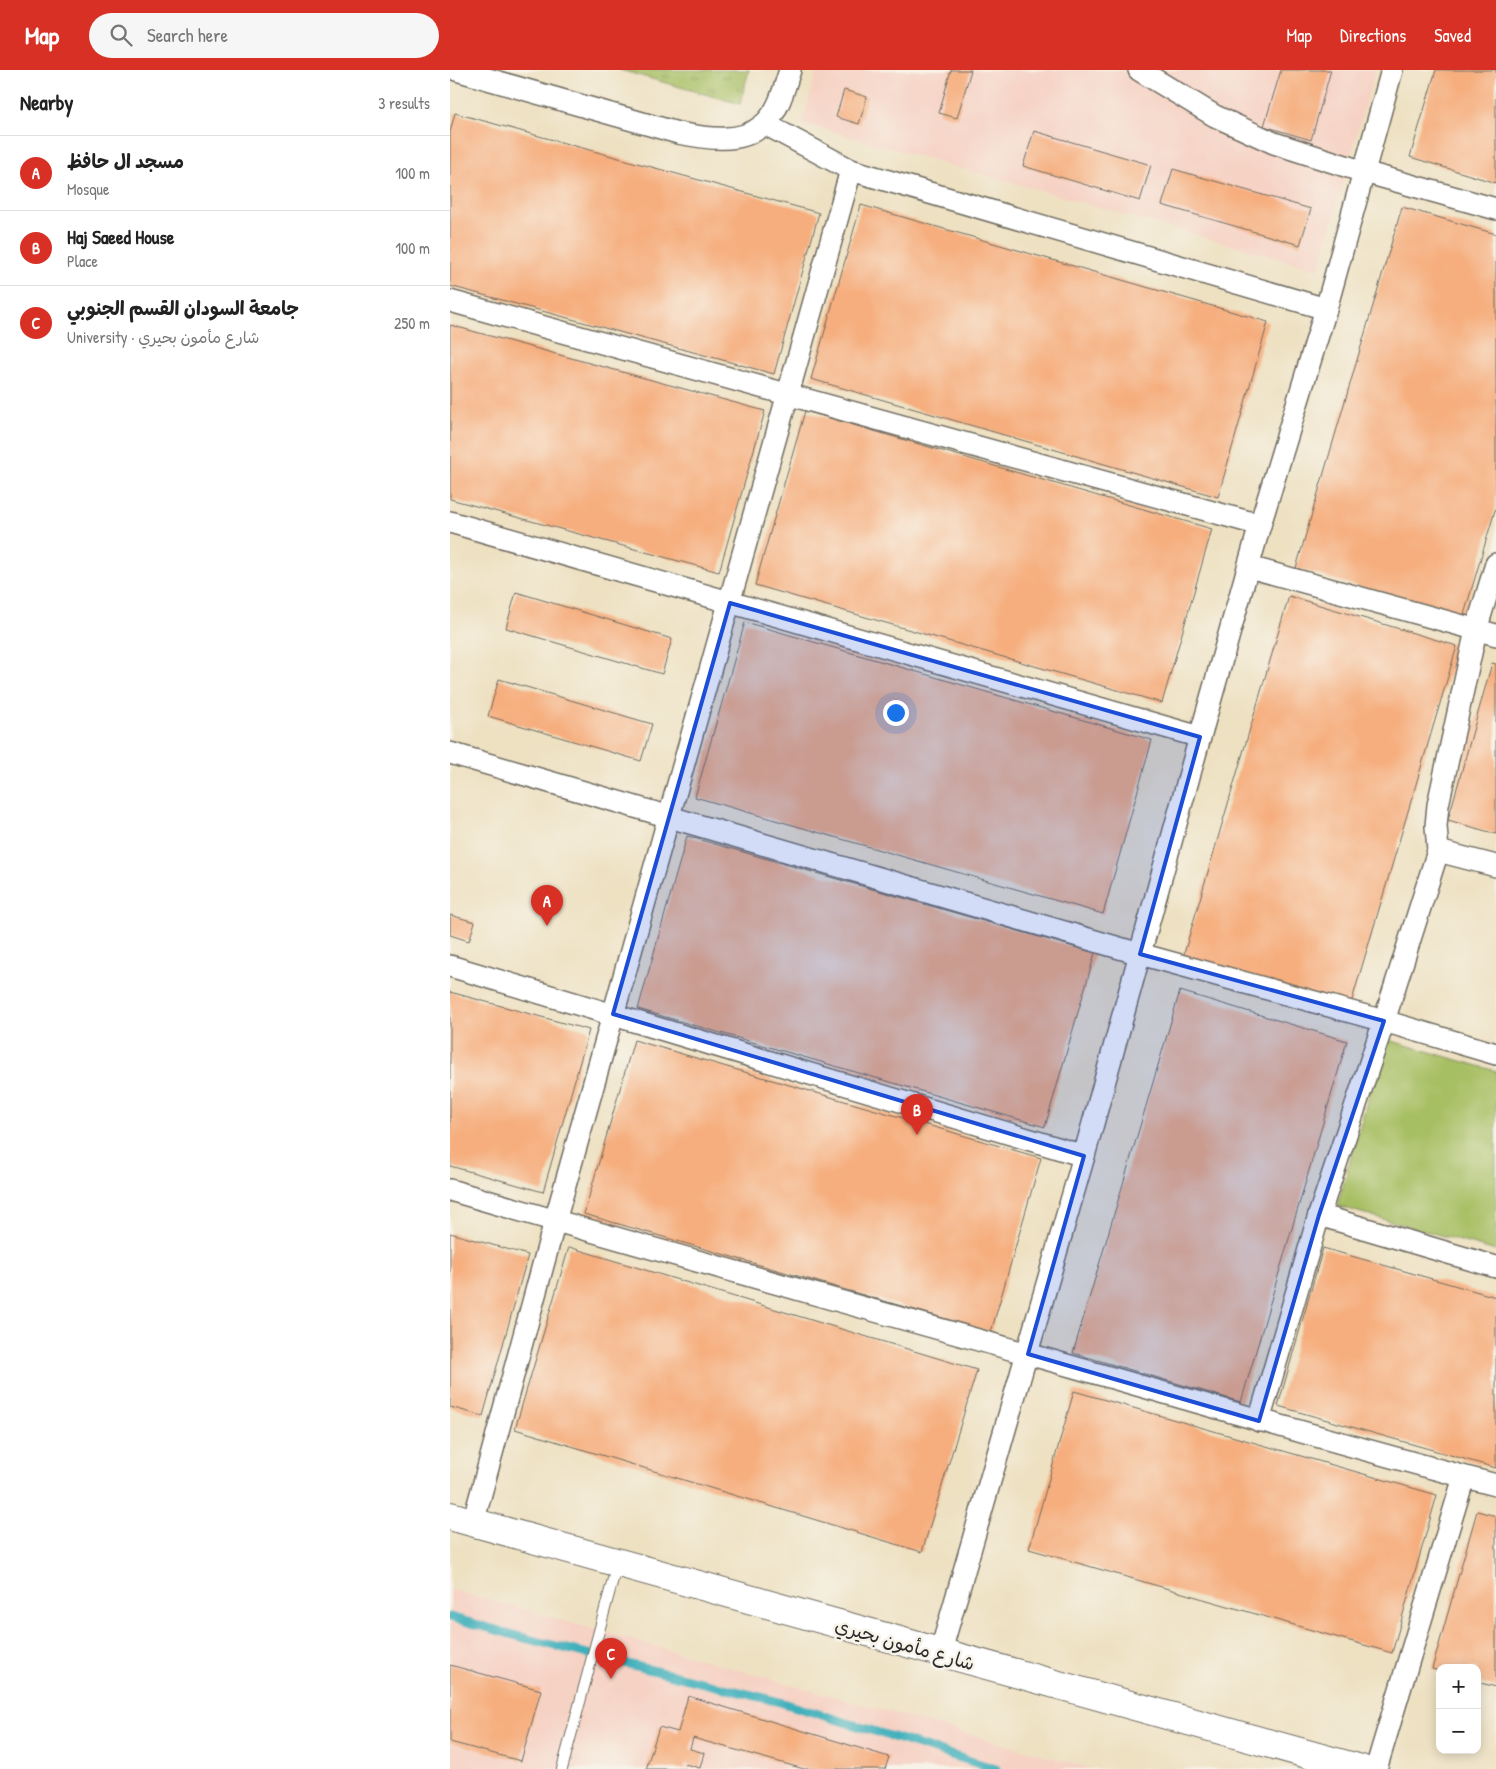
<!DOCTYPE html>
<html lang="en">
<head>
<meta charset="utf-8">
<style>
  :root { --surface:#fff; --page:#f6f6f6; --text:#222; --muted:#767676; --line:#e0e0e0; --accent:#d93025 }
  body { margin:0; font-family:"Patrick Hand","Playpen Sans Arabic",sans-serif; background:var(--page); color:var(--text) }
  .controls { position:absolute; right:15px; bottom:15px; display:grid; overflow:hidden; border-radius:10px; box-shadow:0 2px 12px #0003 }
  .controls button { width:45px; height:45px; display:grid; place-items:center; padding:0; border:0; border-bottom:1px solid var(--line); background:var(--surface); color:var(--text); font:25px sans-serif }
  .you { position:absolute; left:445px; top:642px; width:18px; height:18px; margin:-12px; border:4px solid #fff; border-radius:50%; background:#1a73e8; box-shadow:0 0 0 8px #1a73e833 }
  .badge { display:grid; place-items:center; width:32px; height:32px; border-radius:50%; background:var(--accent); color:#fff; font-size:16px; font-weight:700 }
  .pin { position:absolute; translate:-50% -41px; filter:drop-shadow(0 1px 2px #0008) }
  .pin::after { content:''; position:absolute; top:26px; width:18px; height:15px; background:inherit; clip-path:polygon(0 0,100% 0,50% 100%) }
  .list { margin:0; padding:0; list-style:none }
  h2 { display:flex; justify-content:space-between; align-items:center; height:65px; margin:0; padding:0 20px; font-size:21px }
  h2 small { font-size:16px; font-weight:400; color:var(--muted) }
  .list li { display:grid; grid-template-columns:32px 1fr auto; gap:15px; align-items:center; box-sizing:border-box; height:75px; padding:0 20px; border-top:1px solid var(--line) }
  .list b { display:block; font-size:19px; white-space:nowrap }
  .list p { margin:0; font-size:16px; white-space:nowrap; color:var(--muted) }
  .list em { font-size:16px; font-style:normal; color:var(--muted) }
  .icon { flex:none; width:28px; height:28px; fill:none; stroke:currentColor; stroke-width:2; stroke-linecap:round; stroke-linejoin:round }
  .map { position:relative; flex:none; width:1046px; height:1699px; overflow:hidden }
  header { display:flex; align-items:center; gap:30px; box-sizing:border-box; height:70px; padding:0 25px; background:var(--accent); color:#fff }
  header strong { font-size:24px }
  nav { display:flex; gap:28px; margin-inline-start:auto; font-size:18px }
  .search { width:350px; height:45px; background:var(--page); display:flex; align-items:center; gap:12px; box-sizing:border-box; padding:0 18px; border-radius:28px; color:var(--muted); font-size:19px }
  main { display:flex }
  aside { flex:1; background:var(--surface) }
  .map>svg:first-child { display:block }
  .built { fill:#f6d2c4 }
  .grass { fill:url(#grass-tufts); stroke:#697548 }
  .pitch { fill:#a7bf64; stroke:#697548 }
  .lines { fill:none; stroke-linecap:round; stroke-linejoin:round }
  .stream { stroke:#40b0bc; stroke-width:9 }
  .building { fill:#f6ae7e }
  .lane-casing { stroke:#6f6b60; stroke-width:12 }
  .street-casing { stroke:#6f6b60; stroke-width:24 }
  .secondary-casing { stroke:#6f6b60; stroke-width:30 }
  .lane { stroke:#fff; stroke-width:10 }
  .street { stroke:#fff; stroke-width:21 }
  .secondary { stroke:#fff; stroke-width:28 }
  .marked { fill:#1d4ed8; fill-opacity:0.2; stroke:#1d4ed8; stroke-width:4; stroke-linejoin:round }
  .labels { text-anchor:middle; stroke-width:5; stroke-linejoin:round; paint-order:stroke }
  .street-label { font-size:19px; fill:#2b2b2b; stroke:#f7f3e8 }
</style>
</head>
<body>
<header>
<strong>Map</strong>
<div class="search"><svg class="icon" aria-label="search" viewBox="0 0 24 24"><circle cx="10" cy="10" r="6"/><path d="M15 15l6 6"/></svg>Search here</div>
<nav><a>Map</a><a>Directions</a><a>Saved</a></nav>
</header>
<main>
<aside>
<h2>Nearby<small>3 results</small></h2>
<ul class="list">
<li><span class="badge">A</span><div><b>مسجد ال حافظ</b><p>Mosque</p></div><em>100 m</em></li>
<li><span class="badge">B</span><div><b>Haj Saeed House</b><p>Place</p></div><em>100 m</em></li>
<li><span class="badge">C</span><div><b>جامعة السودان القسم الجنوبي</b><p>University · شارع مأمون بحيري</p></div><em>250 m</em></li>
</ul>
</aside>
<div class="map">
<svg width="1046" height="1699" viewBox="0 0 1046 1699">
  <defs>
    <pattern id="grass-tufts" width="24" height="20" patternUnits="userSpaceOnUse" patternTransform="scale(1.25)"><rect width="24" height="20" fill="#a7bf64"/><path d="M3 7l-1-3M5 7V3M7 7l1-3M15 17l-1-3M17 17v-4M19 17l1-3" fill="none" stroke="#889b53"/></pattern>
  </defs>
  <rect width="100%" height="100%" fill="#f7f3e8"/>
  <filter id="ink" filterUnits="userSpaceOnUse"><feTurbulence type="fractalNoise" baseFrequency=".02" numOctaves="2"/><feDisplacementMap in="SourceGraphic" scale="10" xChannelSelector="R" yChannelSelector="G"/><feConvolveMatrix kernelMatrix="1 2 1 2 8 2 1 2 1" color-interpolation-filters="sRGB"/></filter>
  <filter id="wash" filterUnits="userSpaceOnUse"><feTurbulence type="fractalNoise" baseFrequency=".0096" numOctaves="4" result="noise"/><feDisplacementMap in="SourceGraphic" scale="20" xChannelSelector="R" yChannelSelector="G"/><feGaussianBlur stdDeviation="1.12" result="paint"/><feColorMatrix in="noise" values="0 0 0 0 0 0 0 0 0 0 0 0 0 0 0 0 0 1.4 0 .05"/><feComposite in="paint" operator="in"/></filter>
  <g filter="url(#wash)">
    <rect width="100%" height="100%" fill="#eee1c2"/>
    <g class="built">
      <polygon points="367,0 925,0 869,200 352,53"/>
      <polygon points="0,1519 643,1699 0,1699"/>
    </g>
    <polygon class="grass" points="170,0 299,0 290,34"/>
    <polygon class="pitch" points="935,969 1046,1001 1046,1181 887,1136"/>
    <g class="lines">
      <polyline class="stream" points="0,1547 78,1569 330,1632 546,1699"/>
    </g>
    <g id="blocks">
      <g class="building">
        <polygon points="501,0 521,0 507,48 489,43"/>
        <polygon points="831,0 881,0 861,70 814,56"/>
        <polygon points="986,0 1046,0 1046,113 960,87"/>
        <polygon points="394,20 417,27 409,54 386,47"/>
        <polygon points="5,43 369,143 324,304 0,216 0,62"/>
        <polygon points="584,61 701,95 690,131 573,96"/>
        <polygon points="723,99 861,139 850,175 712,135"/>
        <polygon points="411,135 818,252 768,427 361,309"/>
        <polygon points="952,137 1046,164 1046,437 1013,548 846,498"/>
        <polygon points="0,255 315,341 269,502 0,429"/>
        <polygon points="355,341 762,459 712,633 305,515"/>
        <polygon points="66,522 222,569 212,604 56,558"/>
        <polygon points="839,526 1007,576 900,937 733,887"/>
        <polygon points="295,552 702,670 653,844 245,727"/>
        <polygon points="1042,593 1046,594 1046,764 998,750"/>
        <polygon points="49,609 202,654 191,691 38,646"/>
        <polygon points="237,766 645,883 595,1057 188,939"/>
        <polygon points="0,845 25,852 19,871 0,865"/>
        <polygon points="730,921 897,971 791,1332 623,1283"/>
        <polygon points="0,922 139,960 93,1122 0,1096"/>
        <polygon points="184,970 591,1088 541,1262 134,1144"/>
        <polygon points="0,1163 78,1185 33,1346 0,1337"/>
        <polygon points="119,1177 527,1300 472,1482 65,1359"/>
        <polygon points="873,1178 1046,1227 1046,1398 828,1336"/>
        <polygon points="624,1321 987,1425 942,1583 579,1479"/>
        <polygon points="1027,1441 1046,1446 1046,1617 1027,1612 1027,1598 990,1598 990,1601 982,1599"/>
        <polygon points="0,1595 91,1620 71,1691 0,1672"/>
        <polygon points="238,1626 439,1687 435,1699 354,1699 243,1668 240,1679 254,1683 250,1698 235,1694 234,1699 196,1699 209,1657 228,1662"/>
      </g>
    </g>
  </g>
  <g filter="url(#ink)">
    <use href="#blocks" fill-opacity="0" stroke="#6f6b60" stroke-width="1"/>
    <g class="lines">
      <defs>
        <polyline id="lane" points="112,1699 167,1494"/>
        <g id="street">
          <path d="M6 0 228 63C255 68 290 75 313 55 329 42 334 18 340 0"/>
          <polyline points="689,0 765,46 824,73 914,102 1046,139"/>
          <polyline points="315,54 401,100 876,239"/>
          <polyline points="0,231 810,455"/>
          <polyline points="0,452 750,667"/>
          <polyline points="799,497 1046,565"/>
          <polyline points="0,683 690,884 934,951 1046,984"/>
          <polyline points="988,781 1046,796"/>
          <polyline points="0,896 634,1086"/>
          <path d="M0 1120C192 1177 385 1229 578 1284 734 1328 889 1374 1046 1415"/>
          <polyline points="869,1145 1046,1197"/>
          <polyline points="809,1351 869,1145 934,951 988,781 986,756 988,735 1026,560 1046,494"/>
          <polyline points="23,1453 105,1151 401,100"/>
          <polyline points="490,1584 634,1086 750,667 810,455 876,239 942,0"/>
          <polyline points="926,1699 1014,1407"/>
        </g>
        <polyline id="secondary" points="0,1446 911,1699"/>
      </defs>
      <use href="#lane" class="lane-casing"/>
      <use href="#street" class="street-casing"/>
      <use href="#secondary" class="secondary-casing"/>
      <use href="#lane" class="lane"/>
      <use href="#street" class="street"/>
      <use href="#secondary" class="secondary"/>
    </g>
  </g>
  <path class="marked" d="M280 533 750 667 690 884 934 951 869 1145 809 1351 578 1284 634 1086 163 944Z"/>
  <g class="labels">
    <g class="street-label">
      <text transform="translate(455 1574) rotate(16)" y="7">شارع مأمون بحيري</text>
    </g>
  </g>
</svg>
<div class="controls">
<button>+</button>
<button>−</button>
</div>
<div class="you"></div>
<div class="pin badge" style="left:97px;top:856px">A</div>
<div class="pin badge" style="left:467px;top:1065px">B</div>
<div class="pin badge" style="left:161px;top:1609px">C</div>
</div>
</main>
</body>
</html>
